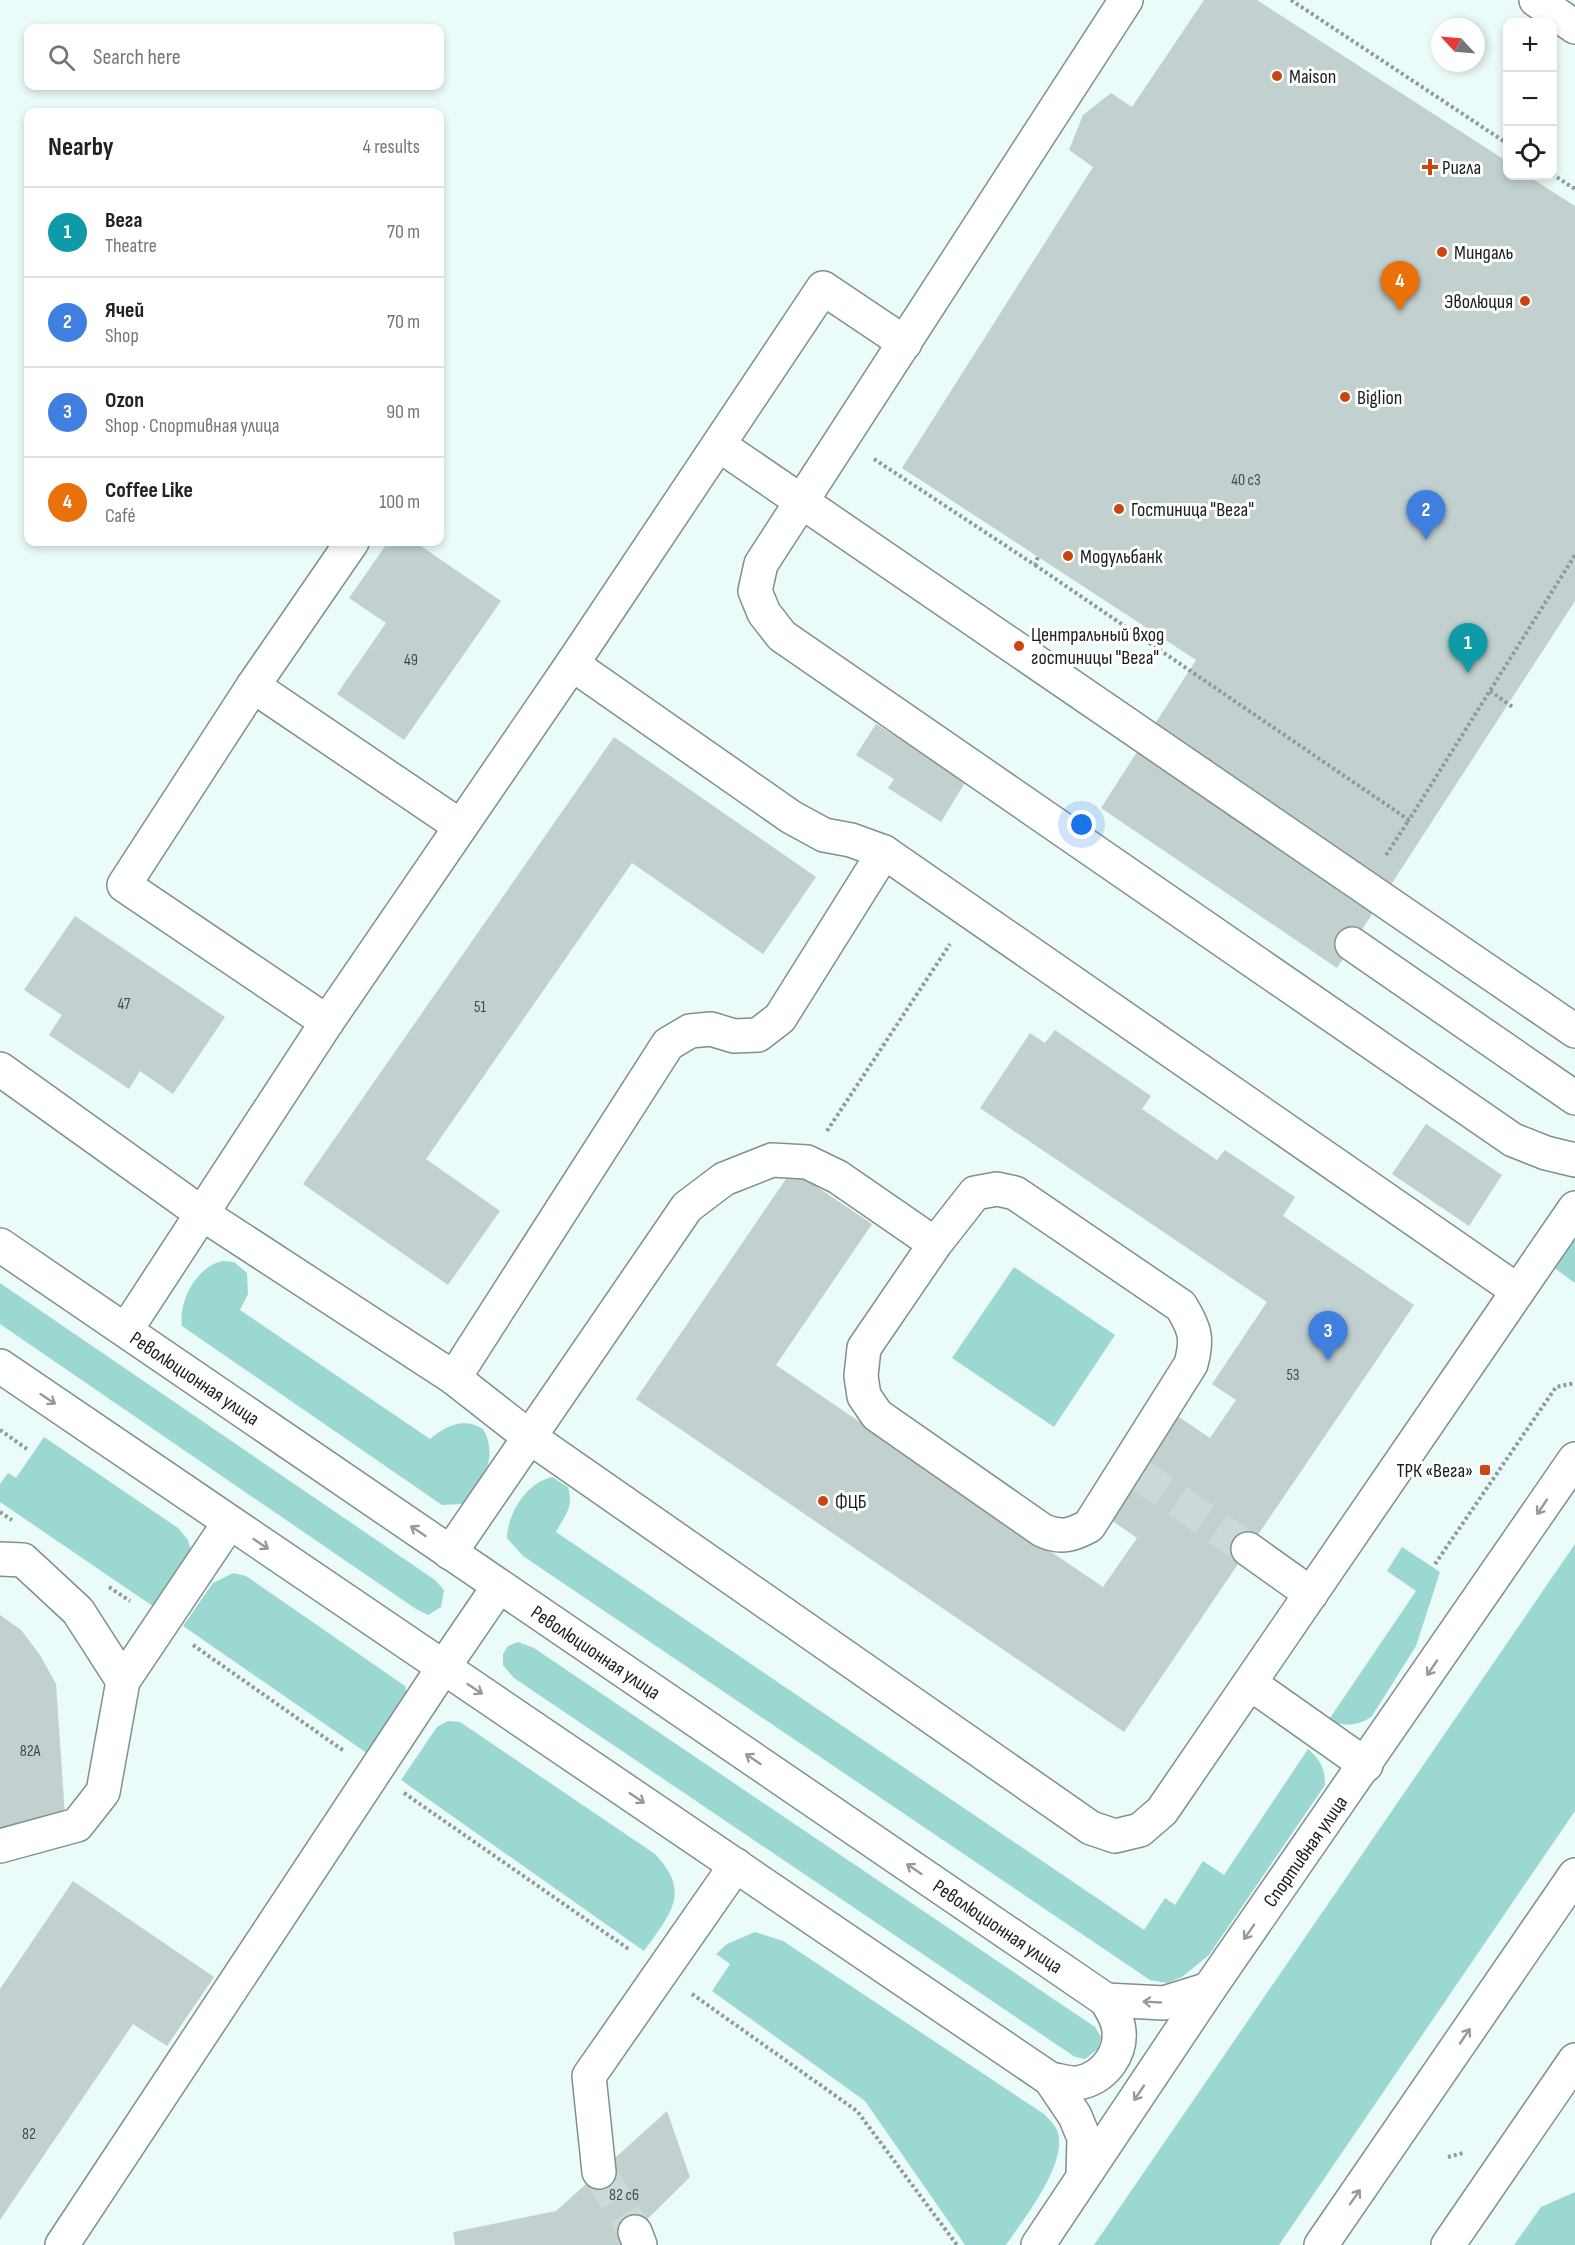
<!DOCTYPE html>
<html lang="en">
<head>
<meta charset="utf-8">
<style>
  :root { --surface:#fff; --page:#f2f2f2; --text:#222; --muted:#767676; --line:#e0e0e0; --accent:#2563eb }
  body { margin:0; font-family:"Sofia Sans Condensed",sans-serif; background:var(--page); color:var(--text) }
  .controls { position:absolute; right:18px; top:18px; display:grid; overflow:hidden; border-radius:12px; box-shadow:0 3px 9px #0003 }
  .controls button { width:54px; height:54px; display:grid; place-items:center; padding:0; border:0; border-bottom:2px solid var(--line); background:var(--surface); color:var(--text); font:30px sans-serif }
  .compass { position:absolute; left:1431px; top:18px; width:54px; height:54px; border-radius:50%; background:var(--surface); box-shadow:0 3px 9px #0003; rotate:296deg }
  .you { position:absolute; left:1082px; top:825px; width:21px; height:21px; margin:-15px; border:4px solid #fff; border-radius:50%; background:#1a73e8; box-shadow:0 0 0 9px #1a73e833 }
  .badge { display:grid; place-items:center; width:39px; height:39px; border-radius:50%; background:var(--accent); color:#fff; font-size:20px; font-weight:700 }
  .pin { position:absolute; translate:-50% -50px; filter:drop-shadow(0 2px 3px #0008) }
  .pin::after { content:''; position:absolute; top:32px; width:21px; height:18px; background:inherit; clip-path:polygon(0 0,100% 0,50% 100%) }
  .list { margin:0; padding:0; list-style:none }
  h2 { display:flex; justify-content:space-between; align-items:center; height:78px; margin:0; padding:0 24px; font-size:26px }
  h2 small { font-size:20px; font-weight:400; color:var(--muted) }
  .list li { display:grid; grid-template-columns:39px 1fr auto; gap:18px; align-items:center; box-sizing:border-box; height:90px; padding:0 24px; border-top:2px solid var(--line) }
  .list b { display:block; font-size:22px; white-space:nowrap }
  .list p { margin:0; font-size:20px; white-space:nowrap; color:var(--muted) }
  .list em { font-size:20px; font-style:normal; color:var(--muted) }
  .icon { flex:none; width:33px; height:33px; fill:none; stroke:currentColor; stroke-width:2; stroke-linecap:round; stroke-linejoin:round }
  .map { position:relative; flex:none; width:1575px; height:2245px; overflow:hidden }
  .search { position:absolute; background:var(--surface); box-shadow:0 3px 9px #0003; left:24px; top:24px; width:420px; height:66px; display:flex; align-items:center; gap:15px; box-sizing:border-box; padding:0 21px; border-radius:12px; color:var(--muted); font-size:22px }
  .panel { position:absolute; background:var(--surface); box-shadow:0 3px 9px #0003; left:24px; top:108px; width:420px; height:438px; border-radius:12px }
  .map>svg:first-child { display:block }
  .green { fill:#9cd8d2 }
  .building { fill:#c2d1d0 }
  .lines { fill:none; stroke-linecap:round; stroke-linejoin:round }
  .minor-tunnel { stroke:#cbdad8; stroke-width:33; stroke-dasharray:33 16; stroke-linecap:butt }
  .minor-casing { stroke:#818f8d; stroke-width:36 }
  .major-casing { stroke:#818f8d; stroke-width:36 }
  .path { stroke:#8f9b9a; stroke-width:4; stroke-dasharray:3 3; stroke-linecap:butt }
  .minor { stroke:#fff; stroke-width:33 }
  .major { stroke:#fff; stroke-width:33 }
  .oneway { stroke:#979a99 }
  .poi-dot { fill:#cc4510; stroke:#fff; stroke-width:2 }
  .labels { text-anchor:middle; stroke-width:6; stroke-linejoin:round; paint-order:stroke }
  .number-label { font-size:16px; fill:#424b4a }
  .poi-label { font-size:20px; fill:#181e1d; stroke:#fff; text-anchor:start }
  .street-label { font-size:20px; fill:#181e1d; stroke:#fff }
</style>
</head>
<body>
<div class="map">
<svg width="1575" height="2245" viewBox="0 0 1575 2245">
  <rect width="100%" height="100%" fill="#ebfbf9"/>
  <g class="green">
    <polygon points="1575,1236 1575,1283 1553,1267"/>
    <path d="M223 1261 234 1262 247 1273 248 1294 240 1310 430 1439C446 1426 463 1417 483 1429 499 1456 483 1485 462 1504L442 1505 182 1326C178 1301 198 1265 223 1261Z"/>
    <polygon points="1014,1267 1115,1335 1054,1427 952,1358"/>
    <polygon points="0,1283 435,1580 444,1590 441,1607 428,1615 416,1609 0,1324"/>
    <polygon points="44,1437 178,1528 188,1540 191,1551 160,1611 0,1502 0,1484 8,1473 16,1478"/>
    <path d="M552 1477 568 1487C574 1507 565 1515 556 1532L1144 1930 1165 1898 1175 1905 1203 1861 1224 1875 1308 1749C1321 1760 1325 1769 1325 1785L1209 1955 1182 1977 1167 1983 1150 1980 523 1556 507 1538C508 1513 526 1483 552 1477Z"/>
    <polygon points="1575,1544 1575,1811 1279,2245 1094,2245"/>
    <path d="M1402 1547 1440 1572 1416 1646 1372 1716C1358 1727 1343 1726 1328 1721L1416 1591 1387 1571Z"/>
    <polygon points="233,1573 246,1576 405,1686 408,1697 371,1756 183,1626 213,1583"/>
    <polygon points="518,1642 534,1648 1095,2027 1101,2037 1098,2049 1085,2059 1075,2057 514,1678 503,1665 503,1654 508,1646"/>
    <path d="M448 1721 460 1722 655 1854C692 1893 670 1914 644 1951L401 1780 437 1727Z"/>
    <path d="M755 1932 783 1941 1044 2114C1048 2118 1053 2123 1056 2128 1072 2159 1023 2220 1006 2245H965L865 2101 712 1991 730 1964 716 1954 727 1944Z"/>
    <polygon points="1575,2192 1575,2245 1514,2245 1541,2207"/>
  </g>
  <g class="building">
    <polygon points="1204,0 1257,0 1508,162 1508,176 1528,176 1575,206 1575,601 1337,968 1101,808 1196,660 902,468 1093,167 1069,150 1083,115 1111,93 1132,107"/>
    <polygon points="388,542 415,542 501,601 404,740 337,694 386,623 349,598"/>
    <polygon points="876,724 966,781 941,822 888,788 894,779 856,755"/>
    <polygon points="614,737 816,877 763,954 632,863 426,1159 500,1211 448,1285 303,1184"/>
    <polygon points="75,916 225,1017 173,1094 140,1071 129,1089 49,1035 62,1015 24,990"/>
    <polygon points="1055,1030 1151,1096 1142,1109 1217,1160 1225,1150 1295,1197 1283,1216 1414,1305 1124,1732 636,1399 792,1170 872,1224 776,1365 1103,1587 1137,1538 1107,1517 1176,1415 1210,1438 1236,1400 1212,1384 1267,1302 980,1108 1030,1033 1045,1043"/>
    <polygon points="1426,1124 1502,1175 1469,1226 1392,1174"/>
    <polygon points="0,1615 21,1630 40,1655 56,1684 65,1816 0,1828"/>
    <polygon points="73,1881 214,1977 167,2046 133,2024 0,2220 0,1989"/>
    <polygon points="667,2111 690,2177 621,2245 455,2245 453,2232 556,2211"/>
  </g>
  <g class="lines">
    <g class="minor-tunnel">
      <polyline points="1137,1473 1248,1549"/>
      <polyline points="599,2172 635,2232"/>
    </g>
    <defs>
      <g id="minor">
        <polyline points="1126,0 761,564 755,591 764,613 782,636 1513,1140 1546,1153 1575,1160"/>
        <polyline points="1536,0 1575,27"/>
        <polyline points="719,445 1575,1031"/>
        <polyline points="352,542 253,686 460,826"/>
        <polyline points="253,686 124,885 327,1022"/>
        <polyline points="1352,944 1575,1098"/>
        <polyline points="0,1069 204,1215 454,1378 528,1436 1091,1828 1115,1836 1140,1830 1162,1811 1518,1291 884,852 851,840 824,835 791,817 572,664"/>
        <polyline points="1518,1291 1575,1208"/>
        <polyline points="126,1330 327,1022 572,664 823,288 905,343"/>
        <polyline points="454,1378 668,1044 690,1031 711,1029 734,1036 758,1035 780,1018 884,852"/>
        <polyline points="1248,1549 1311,1594"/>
        <path d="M450 1553 687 1207 724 1179 772 1160 807 1162 838 1177 935 1244 864 1348 861 1376 864 1396 877 1415 1042 1530C1061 1539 1072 1535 1089 1526L1191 1364C1198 1338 1195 1329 1181 1306L1015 1193 997 1189 975 1193 935 1244"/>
        <polyline points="0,1559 23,1560 78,1611 123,1681 229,1523"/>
        <polyline points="1251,1684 1366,1765"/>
        <polyline points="0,1846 77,1825 103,1792 123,1681"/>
        <polyline points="599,2172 589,2076 736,1865"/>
        <polyline points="635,2232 640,2245"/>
        <polyline points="62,2245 443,1668"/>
        <polyline points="1448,2245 1575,2060"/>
      </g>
      <g id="major">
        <polyline points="0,1245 1106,2000 1164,2003 1209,1989"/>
        <polyline points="0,1366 1050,2079 1075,2116 1084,2138 1083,2177"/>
        <polyline points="443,1668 499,1586"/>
        <path d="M1050 2079C1058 2080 1070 2084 1078 2083 1105 2078 1124 2052 1118 2025 1116 2016 1110 2007 1106 2000"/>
        <polyline points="1038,2245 1209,1989 1575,1459"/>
        <polyline points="1321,2245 1575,1875"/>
      </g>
    </defs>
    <use href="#minor" class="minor-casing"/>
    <use href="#major" class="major-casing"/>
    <g class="path">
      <polyline points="1291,0 1508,144"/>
      <polyline points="1552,174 1575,189"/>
      <polyline points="874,459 1035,565 1038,557"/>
      <polyline points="1035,565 1409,820 1575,555"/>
      <polyline points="1490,691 1514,708"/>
      <polyline points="1386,855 1409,820"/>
      <polyline points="827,1131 950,944"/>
      <polyline points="0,1430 27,1449"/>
      <polyline points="0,1512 12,1520"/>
      <polyline points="1435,1564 1556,1387 1575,1383"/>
      <polyline points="109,1587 130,1601"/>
      <polyline points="193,1645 344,1751"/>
      <polyline points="404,1793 630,1950"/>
      <polyline points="692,1994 857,2111 957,2245"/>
      <polyline points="1448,2157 1463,2153"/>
    </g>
    <use href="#minor" class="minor"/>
    <use href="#major" class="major"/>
  </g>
  <defs><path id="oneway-shaft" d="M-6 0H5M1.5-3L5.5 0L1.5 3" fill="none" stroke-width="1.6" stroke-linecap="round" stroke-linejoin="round" transform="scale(1.5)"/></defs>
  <g class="oneway">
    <use href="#oneway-shaft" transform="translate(48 1399) rotate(34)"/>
    <use href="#oneway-shaft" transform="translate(1542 1507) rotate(124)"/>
    <use href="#oneway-shaft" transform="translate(418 1531) rotate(-146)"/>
    <use href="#oneway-shaft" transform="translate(261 1544) rotate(34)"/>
    <use href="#oneway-shaft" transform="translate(1432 1668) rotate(124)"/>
    <use href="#oneway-shaft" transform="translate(475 1689) rotate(34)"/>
    <use href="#oneway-shaft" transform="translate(753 1759) rotate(-146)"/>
    <use href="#oneway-shaft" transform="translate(637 1798) rotate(34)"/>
    <use href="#oneway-shaft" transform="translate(914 1869) rotate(-146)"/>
    <use href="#oneway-shaft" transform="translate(1249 1932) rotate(125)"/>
    <use href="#oneway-shaft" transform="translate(1152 2002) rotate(-177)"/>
    <use href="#oneway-shaft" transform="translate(1465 2036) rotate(-56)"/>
    <use href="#oneway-shaft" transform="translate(1139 2093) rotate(124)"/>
    <use href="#oneway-shaft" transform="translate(1355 2197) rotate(-55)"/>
  </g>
  <g class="poi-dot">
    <circle cx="1277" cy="76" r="6"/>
    <path d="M1427 158h6v6h6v6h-6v6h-6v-6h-6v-6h6z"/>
    <circle cx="1442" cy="252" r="6"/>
    <circle cx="1525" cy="301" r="6"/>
    <circle cx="1345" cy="397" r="6"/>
    <circle cx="1119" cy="509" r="6"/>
    <circle cx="1068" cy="556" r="6"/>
    <circle cx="1019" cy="646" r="6"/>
    <rect x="1479" y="1464" width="12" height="12" rx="3"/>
    <circle cx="823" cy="1501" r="6"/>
  </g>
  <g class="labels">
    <g class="number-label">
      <text x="1246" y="485">40 с3</text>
      <text x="411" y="665">49</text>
      <text x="124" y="1009">47</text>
      <text x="480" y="1012">51</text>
      <text x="1293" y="1380">53</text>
      <text x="30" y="1756">82А</text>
      <text x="29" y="2139">82</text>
      <text x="624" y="2200">82 с6</text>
    </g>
    <g class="poi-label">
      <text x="1289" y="83">Maison</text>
      <text x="1442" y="174">Ригла</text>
      <text x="1454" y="259">Миндаль</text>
      <text x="1513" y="308" text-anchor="end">Эволюция</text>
      <text x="1357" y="404">Biglion</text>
      <text x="1131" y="516">Гостиница "Вега"</text>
      <text x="1080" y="563">Модульбанк</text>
      <text x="1031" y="641">Центральный вход<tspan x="1031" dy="23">гостиницы "Вега"</tspan></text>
      <text x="1473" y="1477" text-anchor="end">ТРК «Вега»</text>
      <text x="835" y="1508">ФЦБ</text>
    </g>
    <g class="street-label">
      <text transform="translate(195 1378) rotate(34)" y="7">Революционная улица</text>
      <text transform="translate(596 1652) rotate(34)" y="7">Революционная улица</text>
      <text transform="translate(1305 1851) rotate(-55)" y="7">Спортивная улица</text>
      <text transform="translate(998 1926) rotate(34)" y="7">Революционная улица</text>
    </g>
  </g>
</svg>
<div class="controls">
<button>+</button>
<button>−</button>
<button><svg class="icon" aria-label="locate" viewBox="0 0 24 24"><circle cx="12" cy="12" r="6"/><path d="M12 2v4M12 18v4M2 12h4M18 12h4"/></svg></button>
</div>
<svg class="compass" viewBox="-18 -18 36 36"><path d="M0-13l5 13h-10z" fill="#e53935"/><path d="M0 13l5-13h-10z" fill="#767676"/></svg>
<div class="you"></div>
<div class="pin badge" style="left:1468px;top:673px;background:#0f9aa8">1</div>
<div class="pin badge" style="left:1426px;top:540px;background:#3f7fe0">2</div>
<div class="pin badge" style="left:1328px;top:1361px;background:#3f7fe0">3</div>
<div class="pin badge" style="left:1400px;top:311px;background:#e8710a">4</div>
<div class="search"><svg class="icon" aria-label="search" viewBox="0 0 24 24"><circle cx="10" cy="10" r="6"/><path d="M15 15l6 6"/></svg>Search here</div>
<section class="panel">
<h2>Nearby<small>4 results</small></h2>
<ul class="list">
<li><span class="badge" style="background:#0f9aa8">1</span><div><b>Вега</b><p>Theatre</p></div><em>70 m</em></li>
<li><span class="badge" style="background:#3f7fe0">2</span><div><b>Ячей</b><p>Shop</p></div><em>70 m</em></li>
<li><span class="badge" style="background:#3f7fe0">3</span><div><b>Ozon</b><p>Shop · Спортивная улица</p></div><em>90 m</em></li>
<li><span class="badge" style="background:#e8710a">4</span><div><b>Coffee Like</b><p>Café</p></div><em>100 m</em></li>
</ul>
</section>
</div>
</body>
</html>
